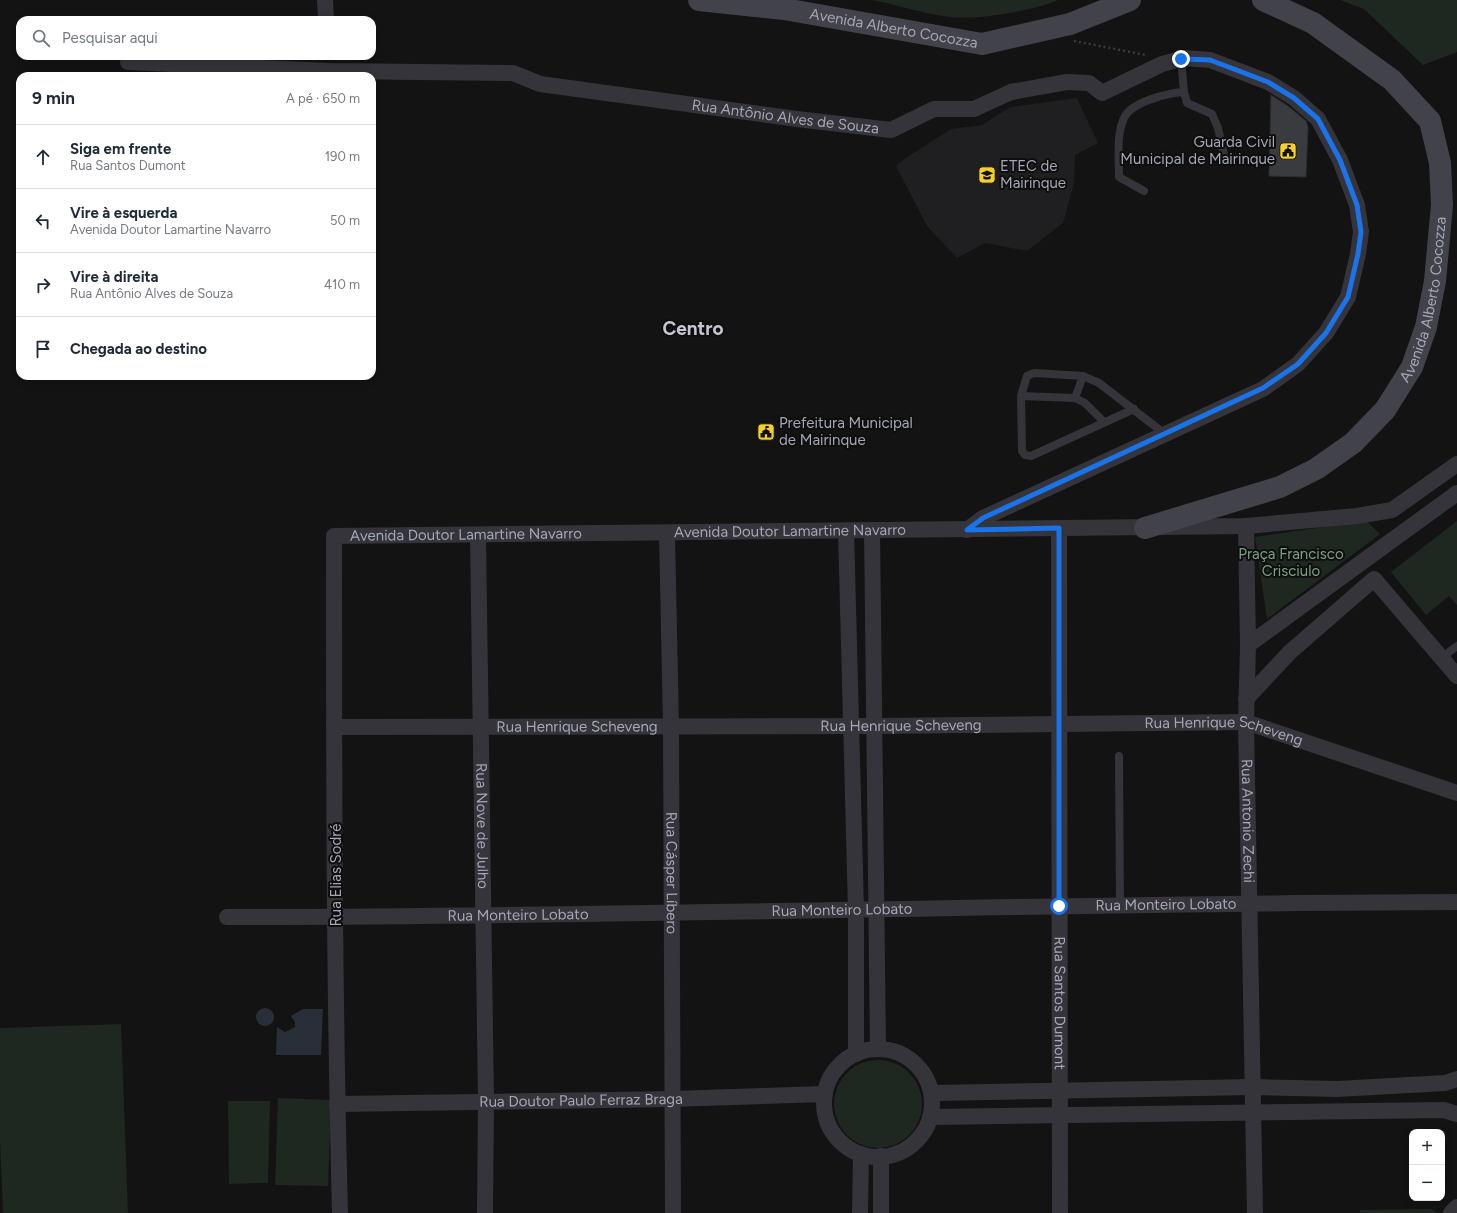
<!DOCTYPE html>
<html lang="pt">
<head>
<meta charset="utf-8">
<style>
  :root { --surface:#fff; --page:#f6f6f7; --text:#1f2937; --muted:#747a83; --line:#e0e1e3 }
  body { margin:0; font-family:Figtree,sans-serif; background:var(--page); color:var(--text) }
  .controls { position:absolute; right:12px; bottom:12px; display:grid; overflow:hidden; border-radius:8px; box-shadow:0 2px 10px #0003 }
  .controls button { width:36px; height:36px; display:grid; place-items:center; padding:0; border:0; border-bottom:1px solid var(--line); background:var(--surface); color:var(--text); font:20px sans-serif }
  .stop { position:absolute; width:12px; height:12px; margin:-9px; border:3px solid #1a73e8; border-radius:50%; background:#fff }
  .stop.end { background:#1a73e8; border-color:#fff; box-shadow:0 1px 4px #0008 }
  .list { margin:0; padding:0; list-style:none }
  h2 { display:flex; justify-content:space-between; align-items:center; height:52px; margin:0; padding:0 16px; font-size:17px }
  h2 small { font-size:13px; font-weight:400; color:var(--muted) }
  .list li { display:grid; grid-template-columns:26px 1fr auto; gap:12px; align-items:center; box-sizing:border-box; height:64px; padding:0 16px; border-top:1px solid var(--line) }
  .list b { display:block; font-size:15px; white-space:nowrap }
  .list p { margin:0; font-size:13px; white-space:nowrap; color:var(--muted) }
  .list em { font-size:13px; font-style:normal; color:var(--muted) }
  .icon { flex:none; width:22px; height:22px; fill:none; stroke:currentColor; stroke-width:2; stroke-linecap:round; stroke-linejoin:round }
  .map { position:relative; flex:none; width:1457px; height:1213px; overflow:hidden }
  .search { position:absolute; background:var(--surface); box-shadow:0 2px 10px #0003; left:16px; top:16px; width:360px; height:44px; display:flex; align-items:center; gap:10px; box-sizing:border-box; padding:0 14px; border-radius:12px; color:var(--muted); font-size:15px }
  .panel { position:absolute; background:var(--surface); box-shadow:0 2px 10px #0003; left:16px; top:72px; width:360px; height:308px; border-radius:12px }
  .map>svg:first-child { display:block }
  .built { fill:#1f1f21 }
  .green { fill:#1f2721 }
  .water { fill:#292f38 }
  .building { fill:#3a3b3f; stroke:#2d2d31 }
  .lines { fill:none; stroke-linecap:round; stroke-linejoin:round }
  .path { stroke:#3a3b41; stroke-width:2.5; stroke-dasharray:2 3; stroke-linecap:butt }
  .lane { stroke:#34343a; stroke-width:8 }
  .street { stroke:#34343a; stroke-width:16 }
  .secondary { stroke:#42424a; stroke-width:22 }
  .route { stroke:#1a73e8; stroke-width:5 }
  .labels { text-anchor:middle; stroke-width:4; stroke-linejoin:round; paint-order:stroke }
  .street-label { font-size:15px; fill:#a4a7b5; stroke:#0e0e0f }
  .poi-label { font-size:15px; fill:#a4a7b5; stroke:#0e0e0f; text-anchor:start }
  .park-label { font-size:15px; fill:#7aa182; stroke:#0e0e0f }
  .district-label { font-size:19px; font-weight:bold; fill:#c5c6d1; stroke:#0e0e0f }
</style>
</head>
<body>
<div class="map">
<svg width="1457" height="1213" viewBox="0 0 1457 1213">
  <rect width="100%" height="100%" fill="#131314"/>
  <polygon class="built" points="1077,98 1098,143 1075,155 1074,183 1063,223 1027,251 985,243 957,258 927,226 896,166 907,157 951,129 982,125 1010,107"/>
  <g class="green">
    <path d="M872 0H1058C1033 11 978 20 950 17 923 14 898 5 872 0Z"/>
    <polygon points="1340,0 1457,0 1457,52 1423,65 1364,9"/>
    <polygon points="1366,521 1380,534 1267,619 1255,537"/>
    <polygon points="1457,521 1457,605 1449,596 1426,615 1391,572"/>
    <polygon points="121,1024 128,1213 3,1213 0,1140 0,1028"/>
    <circle cx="878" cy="1104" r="44"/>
    <polygon points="278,1098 331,1100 328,1186 275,1185"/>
    <polygon points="228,1101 270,1101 268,1183 229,1184"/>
    <polygon points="1431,1209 1438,1213 1360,1213 1360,1210"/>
  </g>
  <g class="water">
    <circle cx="265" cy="1017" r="9"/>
    <polygon points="303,1009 323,1009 321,1055 276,1055 277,1027 285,1032 295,1027 295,1022 291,1016"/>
  </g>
  <polygon class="building" points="1271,95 1288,106 1306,121 1308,127 1306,177 1269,176"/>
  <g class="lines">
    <polyline class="path" points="1074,41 1146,55"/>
    <g class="lane">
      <polyline points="1184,92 1187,103 1212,114 1218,128 1224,155"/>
      <path d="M1144 191 1119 177C1119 159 1116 135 1124 118 1131 102 1168 93 1184 92L1181 59"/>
      <polyline points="1021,396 1075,398 1085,403 1104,422"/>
      <polyline points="1075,398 1083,376"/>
      <polyline points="1134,409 1031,456 1025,455 1022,451 1021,396 1027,376 1034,373 1083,376 1099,383 1165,434"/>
      <polyline points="1441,658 1457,646"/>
      <polyline points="1119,756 1120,905"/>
    </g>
    <g class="street">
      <polyline points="325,0 326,20"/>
      <path id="s1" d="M128 62 329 71 513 73 540 84 797 119 891 130 934 109H974L1011 92 1067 82 1089 83 1102 93 1162 64 1184 58 1210 60 1268 82 1294 98 1318 119 1340 160 1357 205 1361 232 1358 254 1348 297 1326 333 1298 364 1263 389 983 518 967 530"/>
      <path id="s2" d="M1246 526 1248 645 1246 722 1255 1213"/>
      <path id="s3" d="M1059 529 1060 1213"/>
      <polyline points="872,530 878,1049"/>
      <polyline points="846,531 856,910 856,1054"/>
      <path id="s4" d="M667 533 671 727 673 1213"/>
      <path id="s5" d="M478 535 486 1101 485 1213"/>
      <polyline points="1248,645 1457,493"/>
      <polyline points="1246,699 1290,652 1374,579 1457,676"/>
      <path id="s6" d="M334 727 874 726 1246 722 1457 793"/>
      <path id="s7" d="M227 917C637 917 1047 903 1457 902"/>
      <circle cx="878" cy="1103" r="54"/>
      <polyline points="931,1093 1253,1087 1337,1089 1445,1083 1457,1079"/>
      <path id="s8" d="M337 1104 672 1099 825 1094"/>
      <polyline points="930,1117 1444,1110 1457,1114"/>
      <path id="s9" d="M340 1213C334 987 334 762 334 536L1246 526 1357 516 1392 510 1457 464"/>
      <polyline points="860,1213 861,1154"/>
      <polyline points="881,1213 881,1156"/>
      <polyline points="1451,1213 1457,1207"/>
    </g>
    <g class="secondary">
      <path id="s10" d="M699 0 784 9 982 44 1070 24 1130 0"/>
      <path id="s11" d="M1145 528 1280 487 1316 469 1353 443 1385 410 1412 367 1426 327 1435 281 1442 205 1440 163 1430 121 1392 80 1313 23 1263 0"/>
    </g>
  </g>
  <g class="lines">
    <polyline class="route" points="1059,906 1059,528 967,530 983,518 1263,388 1298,364 1326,333 1348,297 1358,254 1361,232 1357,205 1340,160 1318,119 1294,98 1268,82 1210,60 1181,59"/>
  </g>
  <defs>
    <symbol id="civic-square" viewBox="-11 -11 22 22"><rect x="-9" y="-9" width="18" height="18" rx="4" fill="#f5cf2a" stroke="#0e0e0f"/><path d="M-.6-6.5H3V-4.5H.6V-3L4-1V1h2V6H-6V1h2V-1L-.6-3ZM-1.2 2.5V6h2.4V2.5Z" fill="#111"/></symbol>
    <symbol id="university-square" viewBox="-11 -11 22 22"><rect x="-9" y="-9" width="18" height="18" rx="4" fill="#f5cf2a" stroke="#0e0e0f"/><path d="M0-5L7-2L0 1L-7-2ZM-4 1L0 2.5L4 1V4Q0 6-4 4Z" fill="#111"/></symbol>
  </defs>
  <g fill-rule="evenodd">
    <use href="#civic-square" x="1278" y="141" width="20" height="20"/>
    <use href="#university-square" x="977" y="165" width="20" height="20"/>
    <use href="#civic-square" x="756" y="422" width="20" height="20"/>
  </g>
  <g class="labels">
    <g class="street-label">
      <text dy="5" stroke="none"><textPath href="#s10" startOffset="197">Avenida Alberto Cocozza</textPath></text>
      <text dy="5" stroke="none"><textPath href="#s1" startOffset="662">Rua Antônio Alves de Souza</textPath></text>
      <text dy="5" stroke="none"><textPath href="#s11" startOffset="392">Avenida Alberto Cocozza</textPath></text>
      <text dy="5" stroke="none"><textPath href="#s9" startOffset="1133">Avenida Doutor Lamartine Navarro</textPath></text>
      <text dy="5" stroke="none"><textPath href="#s9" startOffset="809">Avenida Doutor Lamartine Navarro</textPath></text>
      <text dy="5" stroke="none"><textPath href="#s6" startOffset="567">Rua Henrique Scheveng</textPath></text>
      <text dy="5" stroke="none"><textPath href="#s6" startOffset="243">Rua Henrique Scheveng</textPath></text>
      <text dy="5" stroke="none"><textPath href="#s6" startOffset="891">Rua Henrique Scheveng</textPath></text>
      <text dy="5" stroke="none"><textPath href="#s2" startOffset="295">Rua Antonio Zechi</textPath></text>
      <text dy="5" stroke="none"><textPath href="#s5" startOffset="291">Rua Nove de Julho</textPath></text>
      <text dy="5" stroke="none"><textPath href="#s4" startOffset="340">Rua Cásper Líbero</textPath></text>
      <text transform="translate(336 875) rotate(-90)" y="5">Rua Elias Sodré</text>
      <text dy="5" stroke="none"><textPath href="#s7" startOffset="939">Rua Monteiro Lobato</textPath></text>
      <text dy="5" stroke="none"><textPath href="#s7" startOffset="615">Rua Monteiro Lobato</textPath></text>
      <text dy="5" stroke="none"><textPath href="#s7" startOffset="291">Rua Monteiro Lobato</textPath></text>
      <text dy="5" stroke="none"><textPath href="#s3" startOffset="474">Rua Santos Dumont</textPath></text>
      <text dy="5" stroke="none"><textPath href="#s8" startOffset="244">Rua Doutor Paulo Ferraz Braga</textPath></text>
    </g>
    <g class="poi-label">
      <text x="1275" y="147" text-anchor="end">Guarda Civil<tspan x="1275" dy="17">Municipal de Mairinque</tspan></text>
      <text x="1000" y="171">ETEC de<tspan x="1000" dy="17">Mairinque</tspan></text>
      <text x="779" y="428">Prefeitura Municipal<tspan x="779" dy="17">de Mairinque</tspan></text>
    </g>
    <g class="park-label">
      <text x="1291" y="559">Praça Francisco<tspan x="1291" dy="17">Crisciulo</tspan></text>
    </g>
    <g class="district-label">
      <text x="693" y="335">Centro</text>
    </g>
  </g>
</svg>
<div class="controls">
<button>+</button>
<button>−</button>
</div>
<div class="stop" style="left:1059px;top:906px"></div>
<div class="stop end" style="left:1181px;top:59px"></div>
<div class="search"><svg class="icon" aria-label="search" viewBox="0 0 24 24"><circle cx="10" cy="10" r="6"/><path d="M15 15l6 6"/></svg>Pesquisar aqui</div>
<section class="panel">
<h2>9 min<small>A pé · 650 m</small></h2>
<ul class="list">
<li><svg class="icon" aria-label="ahead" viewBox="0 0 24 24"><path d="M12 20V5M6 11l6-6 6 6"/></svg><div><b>Siga em frente</b><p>Rua Santos Dumont</p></div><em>190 m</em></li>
<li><svg class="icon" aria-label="left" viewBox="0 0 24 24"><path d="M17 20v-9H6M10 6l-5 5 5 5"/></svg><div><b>Vire à esquerda</b><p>Avenida Doutor Lamartine Navarro</p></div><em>50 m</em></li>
<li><svg class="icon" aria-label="right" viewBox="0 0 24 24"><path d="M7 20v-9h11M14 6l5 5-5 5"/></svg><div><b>Vire à direita</b><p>Rua Antônio Alves de Souza</p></div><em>410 m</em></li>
<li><svg class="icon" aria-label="arrive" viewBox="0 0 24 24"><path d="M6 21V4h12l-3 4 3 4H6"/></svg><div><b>Chegada ao destino</b></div></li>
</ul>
</section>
</div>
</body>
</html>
